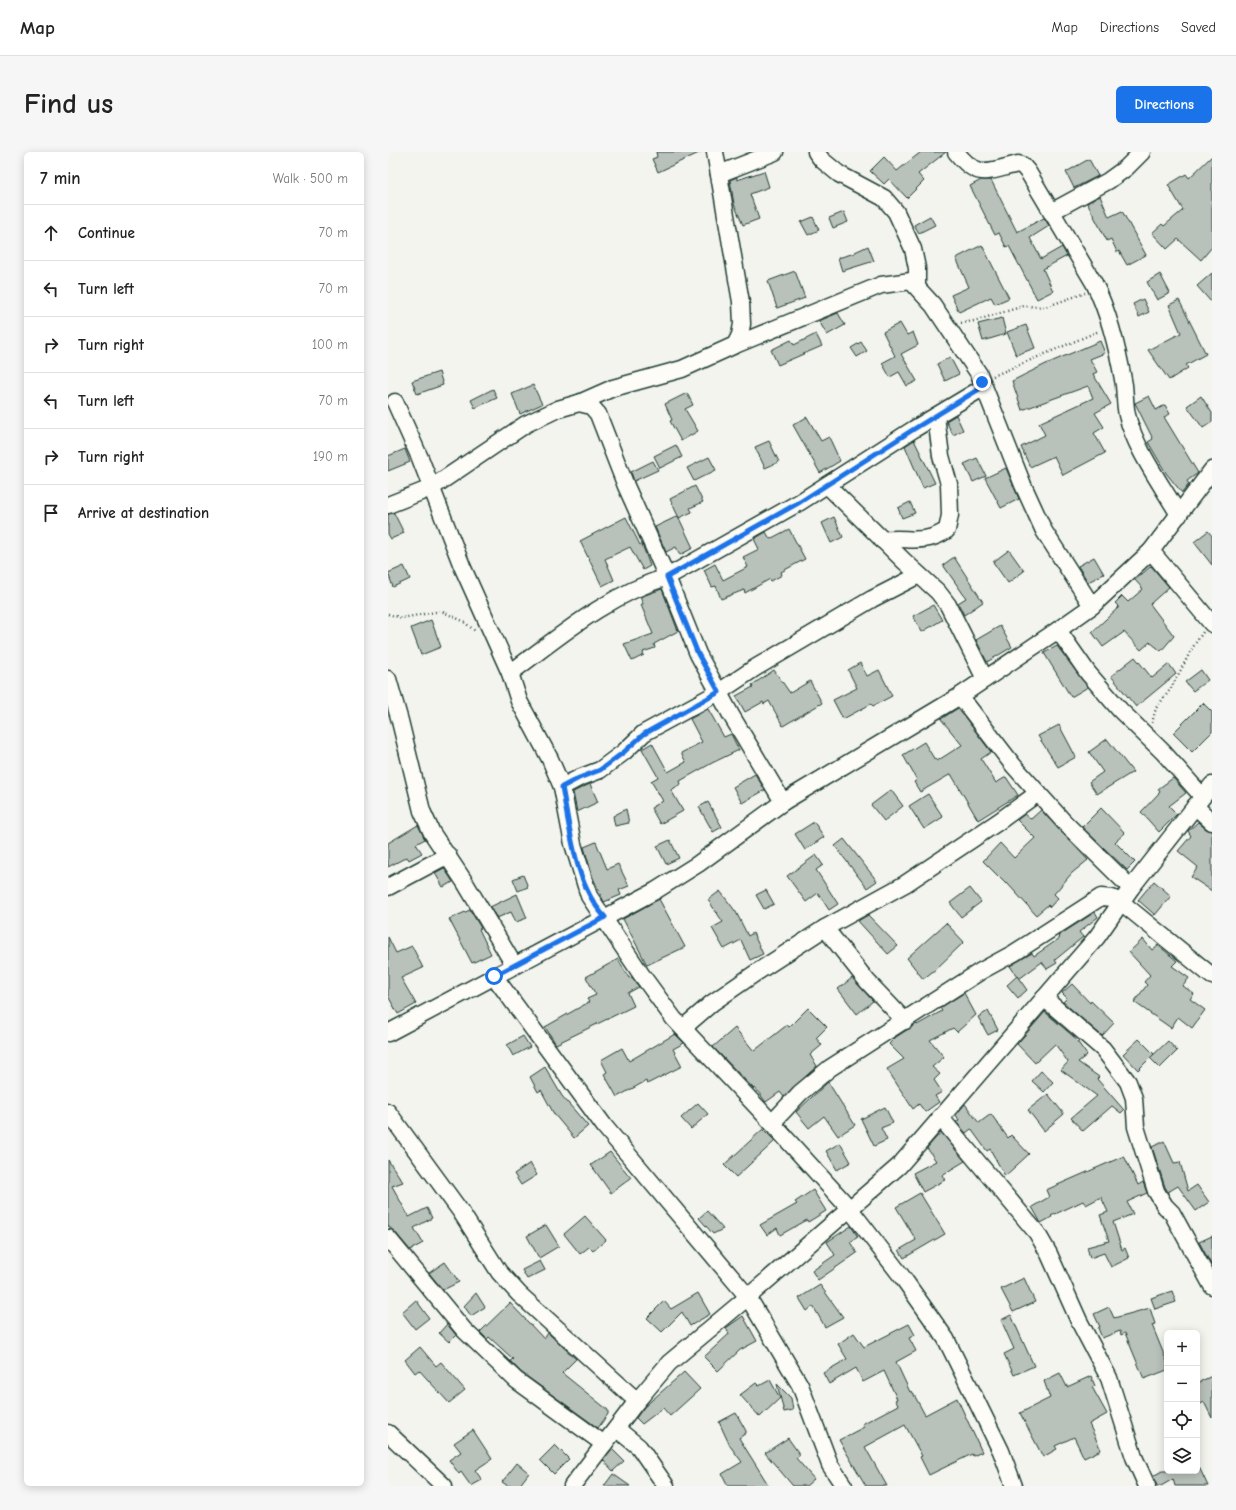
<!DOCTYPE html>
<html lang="en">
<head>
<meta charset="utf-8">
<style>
  :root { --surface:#fff; --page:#f6f6f6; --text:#222; --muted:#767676; --line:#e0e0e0; --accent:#1a73e8 }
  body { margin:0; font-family:"Comic Neue",sans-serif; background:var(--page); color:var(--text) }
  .controls { position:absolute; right:12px; bottom:12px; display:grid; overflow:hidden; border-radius:6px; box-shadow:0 2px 10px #0003 }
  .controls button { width:36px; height:36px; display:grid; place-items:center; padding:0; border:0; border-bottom:1px solid var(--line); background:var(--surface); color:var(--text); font:20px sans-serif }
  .stop { position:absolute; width:12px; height:12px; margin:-9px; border:3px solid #1a73e8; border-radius:50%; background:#fff }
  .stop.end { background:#1a73e8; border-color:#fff; box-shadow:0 1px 4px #0008 }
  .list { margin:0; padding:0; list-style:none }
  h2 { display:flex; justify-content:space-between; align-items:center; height:52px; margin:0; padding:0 16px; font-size:17px }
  h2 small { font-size:13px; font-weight:400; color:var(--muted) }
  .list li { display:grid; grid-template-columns:26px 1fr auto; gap:12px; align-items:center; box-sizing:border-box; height:56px; padding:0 16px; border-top:1px solid var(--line) }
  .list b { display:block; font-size:15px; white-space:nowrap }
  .list em { font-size:13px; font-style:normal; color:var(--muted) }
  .icon { flex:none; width:22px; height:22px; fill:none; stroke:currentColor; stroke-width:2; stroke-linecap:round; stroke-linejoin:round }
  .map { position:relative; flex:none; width:824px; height:1334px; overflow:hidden; border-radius:6px }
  header { display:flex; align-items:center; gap:24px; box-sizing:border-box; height:56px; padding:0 20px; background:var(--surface); border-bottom:1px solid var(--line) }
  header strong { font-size:19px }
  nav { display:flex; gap:22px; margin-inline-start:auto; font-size:14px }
  .intro { display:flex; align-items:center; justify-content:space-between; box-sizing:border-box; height:96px; padding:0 24px }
  h1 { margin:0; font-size:28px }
  .button { padding:10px 18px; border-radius:6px; background:var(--accent); color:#fff; font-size:14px; font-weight:700 }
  main { display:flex; gap:24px; padding:0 24px }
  aside { flex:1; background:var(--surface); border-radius:6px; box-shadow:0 2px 10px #0003 }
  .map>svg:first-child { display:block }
  .building { fill:#b9c1bb; stroke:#1f3d34 }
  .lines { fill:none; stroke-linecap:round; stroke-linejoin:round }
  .minor-casing { stroke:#1f3d34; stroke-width:19 }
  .path { stroke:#1f3d34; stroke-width:2.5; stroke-dasharray:1 3; stroke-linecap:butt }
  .minor { stroke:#fdfcf7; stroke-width:16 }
  .route { stroke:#1a73e8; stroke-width:5 }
</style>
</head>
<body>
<header>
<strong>Map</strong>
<nav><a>Map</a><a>Directions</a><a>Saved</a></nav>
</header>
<div class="intro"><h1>Find us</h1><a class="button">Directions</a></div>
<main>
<aside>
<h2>7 min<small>Walk · 500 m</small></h2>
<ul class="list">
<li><svg class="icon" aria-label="ahead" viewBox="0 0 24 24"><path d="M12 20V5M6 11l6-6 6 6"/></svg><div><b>Continue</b></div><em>70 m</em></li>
<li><svg class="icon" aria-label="left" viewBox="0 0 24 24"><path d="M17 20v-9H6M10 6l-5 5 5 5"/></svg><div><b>Turn left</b></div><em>70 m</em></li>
<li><svg class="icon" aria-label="right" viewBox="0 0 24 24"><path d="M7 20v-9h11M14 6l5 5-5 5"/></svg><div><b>Turn right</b></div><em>100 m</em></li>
<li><svg class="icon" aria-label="left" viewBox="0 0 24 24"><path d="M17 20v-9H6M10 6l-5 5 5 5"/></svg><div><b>Turn left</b></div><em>70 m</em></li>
<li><svg class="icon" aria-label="right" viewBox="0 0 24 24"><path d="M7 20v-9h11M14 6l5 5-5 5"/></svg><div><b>Turn right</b></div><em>190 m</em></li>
<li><svg class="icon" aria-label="arrive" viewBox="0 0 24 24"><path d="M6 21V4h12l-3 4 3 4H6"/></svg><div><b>Arrive at destination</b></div></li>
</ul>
</aside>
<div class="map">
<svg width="824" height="1334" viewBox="0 0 824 1334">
  <rect width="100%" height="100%" fill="#f4f4ef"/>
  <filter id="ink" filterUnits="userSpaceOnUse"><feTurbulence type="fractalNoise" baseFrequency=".025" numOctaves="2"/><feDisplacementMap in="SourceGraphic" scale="8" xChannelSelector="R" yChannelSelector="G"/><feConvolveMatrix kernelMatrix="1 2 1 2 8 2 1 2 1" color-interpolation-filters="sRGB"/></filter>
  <g filter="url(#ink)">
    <g class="building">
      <polygon points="268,0 313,0 270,20 264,7 269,5"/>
      <polygon points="533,0 558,0 530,22 536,29 519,46 501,27 496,32 482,19 496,5 509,19"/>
      <polygon points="824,4 824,95 813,108 790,87 779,97 764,81 774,72 776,74 795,58 780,33 798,22 801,26"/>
      <polygon points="701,7 710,24 686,36 678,20"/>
      <polygon points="376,19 381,35 362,42 371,67 355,73 346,52 342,28 349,25 349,28"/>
      <polygon points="593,28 603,28 629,80 656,66 657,67 661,74 642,86 653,107 674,95 679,104 655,117 665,139 649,147 621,94 618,95 611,81 607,83 582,34"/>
      <polygon points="712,44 721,65 734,59 758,103 739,113 731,99 729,100 723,87 719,89 699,51"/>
      <polygon points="456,60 460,70 445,76 441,66"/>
      <polygon points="542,64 547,73 531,81 526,73"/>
      <polygon points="425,65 431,78 420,83 413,70"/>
      <polygon points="594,93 621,146 607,152 603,145 571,160 563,143 581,135 568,106"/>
      <polygon points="480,94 486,109 454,119 450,106 467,101 467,100"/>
      <polygon points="407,119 417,146 389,156 380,129"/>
      <polygon points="824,121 824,151 809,134"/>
      <polygon points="772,122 782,141 769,148 759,130"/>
      <polygon points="755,147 761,160 751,165 745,152"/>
      <polygon points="791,148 818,202 798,213 800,216 781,228 760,198 793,181 781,153"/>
      <polygon points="450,161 457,173 439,183 431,169"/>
      <polygon points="614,166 618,182 595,189 590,172"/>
      <polygon points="512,171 519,183 525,180 530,193 513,202 529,229 519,234 511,220 502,225 494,211 507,204 495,180"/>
      <polygon points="638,173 647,196 628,203 619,180"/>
      <polygon points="428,182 434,194 390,213 383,198 403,188 406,193"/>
      <polygon points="712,189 717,201 702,207 709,220 705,222 723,252 707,261 716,275 706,281 717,301 675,323 666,304 642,315 633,295 657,283 651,271 705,246 700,234 634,258 624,229 658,212"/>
      <polygon points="473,190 479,199 469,205 463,196"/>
      <polygon points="562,205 571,222 557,229 549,212"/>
      <polygon points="51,220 55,233 29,242 24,229"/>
      <polygon points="145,233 154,252 132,262 124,242"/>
      <polygon points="105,237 109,246 87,256 83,248"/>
      <polygon points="299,241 305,253 297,257 310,279 293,289 282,269 284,268 277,252"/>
      <polygon points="761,244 768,258 777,253 782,262 776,265 810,321 799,329 801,332 794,341 778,321 760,290 765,287 747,251"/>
      <polygon points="813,244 824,261 824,270 815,276 799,254"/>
      <polygon points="568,263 575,278 565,283 558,269"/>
      <polygon points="419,265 433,289 441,285 452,309 432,321 405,273"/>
      <polygon points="526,288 547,331 535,336 517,294"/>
      <polygon points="381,289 391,310 377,316 367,295"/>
      <polygon points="288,293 294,305 272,316 266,304"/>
      <polygon points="17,297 22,310 0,319 0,304"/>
      <polygon points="321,305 328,318 306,329 299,316"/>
      <polygon points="589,306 598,324 585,330 576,312"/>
      <polygon points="265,309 270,318 246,329 243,320"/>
      <polygon points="618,316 631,347 613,356 597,326"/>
      <polygon points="307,334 315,350 302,356 304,360 291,366 282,347"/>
      <polygon points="522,350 527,361 514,366 510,356"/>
      <polygon points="6,361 16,381 3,387 0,382 0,362"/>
      <polygon points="290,364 305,396 292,403 288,395 278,400 267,375"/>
      <polygon points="238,365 252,393 254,392 262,414 255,418 242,395 217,407 226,428 214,434 192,389"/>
      <polygon points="446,365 455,385 443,391 434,371"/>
      <polygon points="401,377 417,407 393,420 394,423 383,429 382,427 357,441 356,438 333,447 328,434 324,435 316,418 327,412 335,428 360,415 355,405 371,397 366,387 378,380 382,387"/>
      <polygon points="820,379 824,384 824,413 806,390"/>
      <polygon points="621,398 636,419 620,431 605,410"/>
      <polygon points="566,405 595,450 576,463 570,451 578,446 555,413"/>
      <polygon points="706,405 716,422 700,430 690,414"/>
      <polygon points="16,414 22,427 5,435 0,421"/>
      <polygon points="763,414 781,435 762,452 786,484 773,499 762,490 753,498 736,480 715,495 704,480 731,455 727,451 734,444 740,450 755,437 747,428"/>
      <polygon points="274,437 290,479 266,492 267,496 255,500 256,503 244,509 236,492 265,482 253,453 255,452 252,445"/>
      <polygon points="545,453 554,468 534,480 525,464"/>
      <polygon points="43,468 53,495 33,503 23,476"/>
      <polygon points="612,474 624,495 599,510 588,488"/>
      <polygon points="669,494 700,535 683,545 656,501"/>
      <polygon points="747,505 764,526 781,512 788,522 748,555 723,524"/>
      <polygon points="472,511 479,524 491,518 504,544 485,554 483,552 455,567 445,548 469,536 460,518"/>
      <polygon points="386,518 402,541 422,529 434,551 395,574 381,549 376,552 375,550 357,560 348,544 365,535 364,533"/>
      <polygon points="813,518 820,528 805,539 797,530"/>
      <polygon points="815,551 824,560 824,580 804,600 785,581"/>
      <polygon points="570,556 603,600 593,607 608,631 618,625 630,643 590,668 563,622 532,640 526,630 529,628 515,603 536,590 547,608 548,607 549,609 574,593 553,567"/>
      <polygon points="320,557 336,585 343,582 351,598 324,611 292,629 293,632 283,638 295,659 272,672 263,656 275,649 263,629 270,625 254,597 264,591 280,620 298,610 293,601 314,590 302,567"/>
      <polygon points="671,573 688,605 670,615 650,584"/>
      <polygon points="719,587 745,620 709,642 701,630 715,620 701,600"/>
      <polygon points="367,622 377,638 354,651 345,635"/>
      <polygon points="785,626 798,641 781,654 789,662 771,680 753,660 772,640 770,637"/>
      <polygon points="202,632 210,650 189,660 185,640"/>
      <polygon points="503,638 515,654 496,669 483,653"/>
      <polygon points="540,642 555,665 536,677 521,654"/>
      <polygon points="320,650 334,675 325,680 311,655"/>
      <polygon points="713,656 737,681 727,690 747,710 739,718 694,675"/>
      <polygon points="238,657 241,671 227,674 225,664"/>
      <polygon points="653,658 700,708 684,721 666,742 670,746 662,755 660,753 648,763 619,731 618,732 595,709 612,691 626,706 647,686 629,668 637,662 643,667"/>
      <polygon points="426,670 436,685 417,698 407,682"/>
      <polygon points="810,670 818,677 824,679 824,739 803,725 810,715 790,699 803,684 800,679"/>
      <polygon points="30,673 37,687 28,692 34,701 21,708 19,705 0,715 0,691"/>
      <polygon points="456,687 489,729 479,736 447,694"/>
      <polygon points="282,688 291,706 278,712 269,694"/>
      <polygon points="208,690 219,717 230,712 241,734 231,738 233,743 216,750 205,726 196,695"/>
      <polygon points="428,703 435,713 428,718 450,752 441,758 430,741 418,750 399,724"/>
      <polygon points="56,716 65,730 55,735 47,721"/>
      <polygon points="135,723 140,735 130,739 125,727"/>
      <polygon points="766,729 783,744 767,763 750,748"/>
      <polygon points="582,736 593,750 573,765 562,751"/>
      <polygon points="378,738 386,752 376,757 368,743"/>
      <polygon points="332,739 348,760 360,784 365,781 375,802 362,808 353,788 336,797 324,776 335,770 320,748"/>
      <polygon points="129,742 139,766 128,770 123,760 109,766 102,755"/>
      <polygon points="271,747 297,795 259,813 235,767"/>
      <polygon points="82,758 93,776 91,777 103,802 84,811 61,767"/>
      <polygon points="707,760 710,765 691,780 695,785 667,808 669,811 659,817 654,810 631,827 622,814 644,801 646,804 672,786 670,784"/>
      <polygon points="480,763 510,794 500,802 470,769"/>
      <polygon points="558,771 576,790 548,817 535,827 519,806"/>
      <polygon points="0,785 8,801 24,794 35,816 13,826 28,852 10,862 0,844"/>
      <polygon points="755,787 764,798 770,793 789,809 784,814 801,826 795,834 806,842 802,847 817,858 804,876 790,865 783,876 746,850 759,833 756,830 762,823 741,800"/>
      <polygon points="230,807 241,826 244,825 251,835 240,841 246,854 168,892 157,875 201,850 199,847 208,843 198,825"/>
      <polygon points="629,824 639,838 630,846 619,833"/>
      <polygon points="464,826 485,849 469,862 450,837"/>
      <polygon points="684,832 702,851 703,849 726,871 714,884 675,850 679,846 674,841"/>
      <polygon points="576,841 588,863 569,880 565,876 542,888 556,905 544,915 552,922 546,928 554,940 547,944 551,950 537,960 531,952 525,957 499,917 516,907 501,892 508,885 528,872 529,873 554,859 552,856"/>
      <polygon points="420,856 439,875 428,886 434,893 422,903 429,914 396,945 392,940 378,950 367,936 366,937 325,895 347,876 366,899 399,873 401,875"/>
      <polygon points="600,859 610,878 600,883 590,865"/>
      <polygon points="657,860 686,885 699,903 690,910 711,925 709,927 736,958 733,961 724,954 695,979 683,966 709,944 673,918 680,910 667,892 647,911 629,892"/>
      <polygon points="287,882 296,891 285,897 294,914 259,932 258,929 229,945 216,922 219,920 213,908 234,896 241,909"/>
      <polygon points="135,884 142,895 125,904 119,893"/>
      <polygon points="751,887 766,902 750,918 735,902"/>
      <polygon points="780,889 789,899 772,916 762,906"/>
      <polygon points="157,915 174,944 200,974 186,986 166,962 153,938 150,940 142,925"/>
      <polygon points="653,919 665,930 656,940 644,929"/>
      <polygon points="440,930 467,973 450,984 436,964 421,976 408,960"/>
      <polygon points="660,942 676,962 656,979 640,958"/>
      <polygon points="310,951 320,962 303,977 293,966"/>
      <polygon points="577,952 591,971 603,962 620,986 623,983 641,1002 617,1024 602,997 599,999 583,977 578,981 568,970 571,968 568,963"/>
      <polygon points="497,955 505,971 493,976 499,988 486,994 473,967"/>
      <polygon points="375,977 387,989 348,1025 336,1013"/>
      <polygon points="553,980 577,1009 554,1023 557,1028 535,1040 525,1021 548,1009 539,996"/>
      <polygon points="776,989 786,1011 792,1010 800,1039 809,1033 821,1050 808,1059 790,1034 780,1040 777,1035 764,995"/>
      <polygon points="452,991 463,1010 449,1018 438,999"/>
      <polygon points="222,1000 243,1026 223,1041 203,1013"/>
      <polygon points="736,1004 750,1033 755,1030 759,1041 739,1050 745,1062 725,1070 734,1098 737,1096 741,1106 723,1115 716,1101 702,1106 699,1095 721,1089 712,1063 720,1060 713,1045 698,1053 695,1049 663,1064 664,1065 653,1071 644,1055 661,1045 658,1038"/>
      <polygon points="0,1008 15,1030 4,1034 21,1065 39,1056 44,1066 26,1076 35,1091 22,1098 7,1080 0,1074"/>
      <polygon points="142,1011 149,1023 133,1033 126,1022"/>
      <polygon points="425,1038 438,1059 420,1070 419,1068 392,1083 389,1076 379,1083 372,1073 409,1052 407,1050"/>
      <polygon points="532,1041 557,1082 516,1106 511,1098 528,1088 508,1055"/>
      <polygon points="319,1059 335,1077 325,1082 311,1066"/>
      <polygon points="197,1064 218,1088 205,1099 201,1095 192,1102 176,1082"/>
      <polygon points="158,1073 171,1094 151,1106 139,1084"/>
      <polygon points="463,1074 470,1085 462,1090 469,1101 430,1128 424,1119 447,1103 439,1090"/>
      <polygon points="824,1084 824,1114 811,1090"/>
      <polygon points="152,1109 157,1118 139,1127 134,1118"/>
      <polygon points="57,1110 71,1130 55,1138 41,1121"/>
      <polygon points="636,1126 647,1150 625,1160 613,1137"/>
      <polygon points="432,1133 455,1165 437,1175 425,1154 419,1159 411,1146"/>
      <polygon points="784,1139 788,1150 767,1157 763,1146"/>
      <polygon points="88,1141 97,1155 83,1164 76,1154"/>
      <polygon points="310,1141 322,1162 302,1174 294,1160 274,1180 259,1166 276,1149 283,1157"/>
      <polygon points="28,1148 41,1166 27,1177 14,1160"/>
      <polygon points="122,1151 156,1187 160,1181 188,1207 174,1221 220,1258 220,1262 210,1276 134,1221 122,1209 125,1207 101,1185 99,1187 92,1180"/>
      <polygon points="721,1155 726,1166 762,1156 767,1172 764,1173 779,1210 779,1218 756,1227 737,1181 733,1183 732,1179 714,1186 710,1176 712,1175 706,1162"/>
      <polygon points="623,1163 646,1214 626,1223 616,1202 626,1197 613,1168"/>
      <polygon points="355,1164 369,1189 352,1198 330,1219 316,1205 341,1182 338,1176"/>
      <polygon points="59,1172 68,1183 61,1190 51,1181"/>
      <polygon points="521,1172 527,1183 521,1186 528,1199 508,1210 522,1240 524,1239 537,1263 569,1246 594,1300 585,1304 584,1302 541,1323 532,1305 534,1304 517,1273 477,1295 499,1334 478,1334 451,1288 476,1275 474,1272 510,1253 507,1248 509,1247 496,1219 475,1230 468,1216 441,1232 435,1221 459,1207 450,1192 466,1181 476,1195"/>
      <polygon points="32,1195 48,1214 53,1210 77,1238 61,1251 31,1218 27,1221 17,1208"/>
      <polygon points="296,1220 312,1237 282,1264 275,1256 254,1272 248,1266 256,1255"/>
      <polygon points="672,1221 679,1235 703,1224 707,1234 704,1235 719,1262 701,1272 713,1298 696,1306 686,1285 667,1294 669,1297 655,1305 632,1261 662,1246 656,1229"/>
      <polygon points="824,1224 824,1266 816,1250 809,1254 809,1231"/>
      <polygon points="382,1228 392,1246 372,1265 352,1243 368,1231 371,1234"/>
      <polygon points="389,1232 403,1246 405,1258 396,1260"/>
      <polygon points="348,1261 358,1279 358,1281 351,1286 381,1334 340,1334 334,1322 354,1310 342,1294 331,1270"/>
      <polygon points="85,1278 104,1307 87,1318 94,1328 83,1334 73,1320 71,1322 61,1308 73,1300 66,1291"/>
      <polygon points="400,1286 412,1303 408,1306 426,1327 418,1334 405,1334 377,1301"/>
      <polygon points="167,1293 181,1307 166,1322 152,1308"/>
      <polygon points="224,1297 236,1309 225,1319 215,1308"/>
      <polygon points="129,1311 141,1321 131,1334 120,1334 114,1330"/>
      <polygon points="811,1315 820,1334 787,1334 785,1327 773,1334 769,1334 765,1324 774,1319 809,1319 809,1316"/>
      <polygon points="225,1322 242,1334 216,1334"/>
    </g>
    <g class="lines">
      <defs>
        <g id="minor">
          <polyline points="428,0 434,8 451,22 496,46 508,60 525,97 529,116 529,135"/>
          <path d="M568 0C590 28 599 19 630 12L634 13 640 20 706 131C722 163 730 198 736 233 737 243 737 254 739 263 747 297 774 333 791 363"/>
          <polyline points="331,22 387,0"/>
          <polyline points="663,60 720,29 738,16 754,0"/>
          <polyline points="347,193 493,133 523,129 545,153 591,222 635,333 656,379 704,454"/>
          <polyline points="7,250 32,306 74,414 122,521 131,549 162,607 174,635 185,692 201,744 253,822 286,867 372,958 461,1056 515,1126 558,1187 613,1299 626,1334"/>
          <polyline points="191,251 203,254 210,262 238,334 279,425 310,502 343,563 395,650"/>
          <polyline points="439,333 516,409 550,440 560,453 597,527"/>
          <polyline points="0,353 43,336 138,272 170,257 191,251 225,236 294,217 347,193 352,183 354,172 353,150 327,0"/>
          <path d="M494 388C520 384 535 394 559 378L562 363 561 332 553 304 548 264"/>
          <polyline points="763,399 824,472"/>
          <polyline points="670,478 700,521 732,558 775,600 814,644"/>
          <path d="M122 521C171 485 219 443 279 425L412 350 526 277 596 235"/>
          <polyline points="0,527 12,569 34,659 44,681 76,729 126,813"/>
          <polyline points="572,544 625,613 677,671 743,736"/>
          <polyline points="174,635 191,626 212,618 236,600 256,581 331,540 367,516 484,447 531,423"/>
          <polyline points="807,654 824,670"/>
          <polyline points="0,735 60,703"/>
          <polyline points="437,776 479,829 517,869"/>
          <polyline points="106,824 217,975 360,1145 412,1233 442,1313 456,1334"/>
          <polyline points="656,846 715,897 740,930 746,946 748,975 768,1039 777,1054 784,1061 824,1134"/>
          <polyline points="295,876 324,851 369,820 437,776 517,732 610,670 650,641"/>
          <polyline points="0,881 267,739 310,712 395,650 572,544 670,478 704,454 763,399 824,318"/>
          <polyline points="0,960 73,1060 111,1120 131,1142 249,1249"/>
          <polyline points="552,965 649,1081 661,1102 691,1169 721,1226 746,1305 759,1334"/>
          <polyline points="384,971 412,941 442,916 593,819 626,801 713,745 724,746 733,750 824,824"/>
          <polyline points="0,1086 76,1178 128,1228 216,1292"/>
          <polyline points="229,1277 251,1295 278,1334"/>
          <polyline points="0,1281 56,1334"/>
          <polyline points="184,1334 249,1249 281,1211 360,1145 511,1014 709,785 743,736 824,633"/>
        </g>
      </defs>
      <use href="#minor" class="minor-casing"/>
      <g class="path">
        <polyline points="573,171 586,169 636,154 657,155 697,141"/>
        <polyline points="605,224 711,179"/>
        <polyline points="0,462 14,466 53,459 75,469 87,479"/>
        <polyline points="764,571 768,556 782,538 805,495 815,480"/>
      </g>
      <use href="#minor" class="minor"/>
    </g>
  </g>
  <g class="lines" filter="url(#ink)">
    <path class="route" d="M106 824 217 765C187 734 182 676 174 635L191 626 212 618 236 600 256 582 331 540 310 502 279 425 412 350 526 277 596 234 594 230"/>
  </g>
</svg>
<div class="controls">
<button>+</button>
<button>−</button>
<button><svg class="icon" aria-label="locate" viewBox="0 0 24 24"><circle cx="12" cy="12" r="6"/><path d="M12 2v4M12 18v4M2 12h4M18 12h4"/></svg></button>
<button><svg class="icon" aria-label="layers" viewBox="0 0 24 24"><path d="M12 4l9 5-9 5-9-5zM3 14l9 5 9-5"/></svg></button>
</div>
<div class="stop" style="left:106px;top:824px"></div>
<div class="stop end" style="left:594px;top:230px"></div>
</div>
</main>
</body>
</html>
